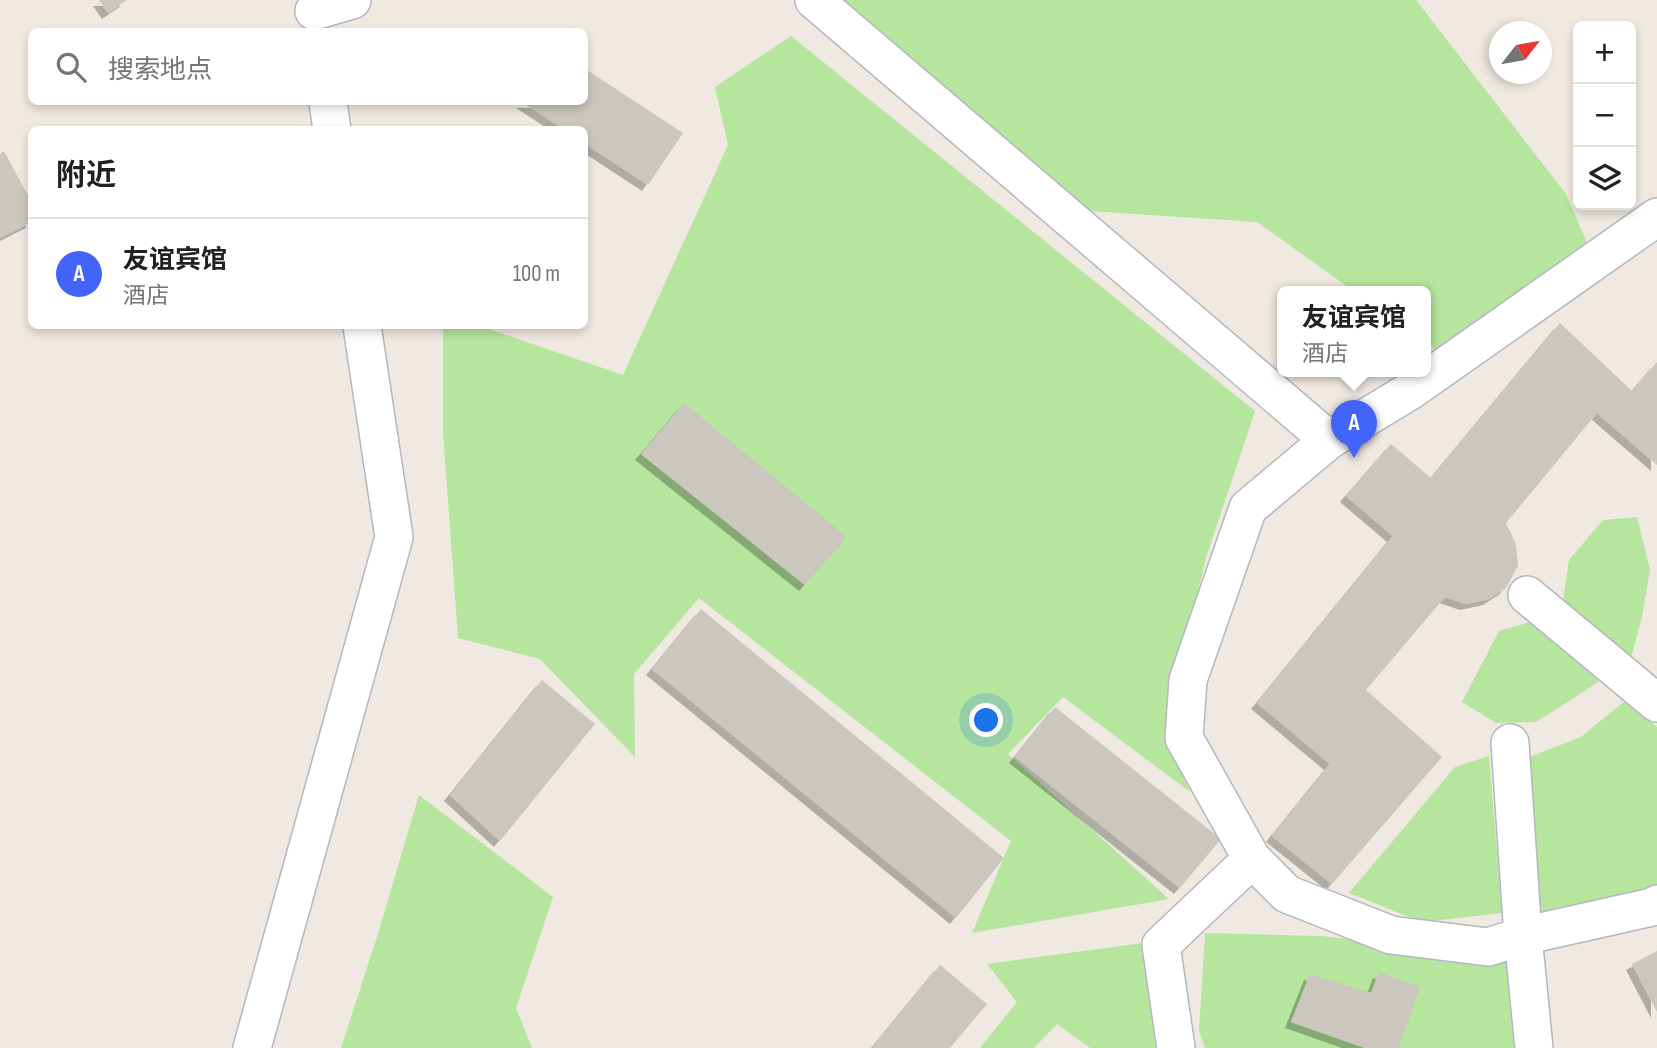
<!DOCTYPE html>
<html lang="zh">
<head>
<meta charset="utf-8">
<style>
  :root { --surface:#fff; --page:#f6f6f6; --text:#202124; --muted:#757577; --line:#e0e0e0; --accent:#4264fb }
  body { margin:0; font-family:"Sofia Sans Condensed","Noto Sans SC",sans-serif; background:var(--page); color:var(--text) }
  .controls { position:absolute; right:21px; top:21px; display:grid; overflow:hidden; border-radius:10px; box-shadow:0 4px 10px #0003 }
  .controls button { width:63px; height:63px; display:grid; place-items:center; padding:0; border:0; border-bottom:2px solid var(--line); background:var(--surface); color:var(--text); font:35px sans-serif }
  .compass { position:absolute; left:1489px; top:21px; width:63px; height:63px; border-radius:50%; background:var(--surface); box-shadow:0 4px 10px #0003; rotate:59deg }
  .you { position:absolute; left:987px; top:721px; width:24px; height:24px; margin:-18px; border:5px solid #fff; border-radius:50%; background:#1a73e8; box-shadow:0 0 0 10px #1a73e833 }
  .badge { display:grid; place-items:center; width:46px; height:46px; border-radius:50%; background:var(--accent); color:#fff; font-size:23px; font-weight:700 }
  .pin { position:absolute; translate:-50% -58px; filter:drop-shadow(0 2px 4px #0008) }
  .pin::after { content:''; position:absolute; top:37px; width:24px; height:21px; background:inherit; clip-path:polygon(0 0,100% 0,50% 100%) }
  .popup { position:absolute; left:1277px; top:286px; width:154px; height:91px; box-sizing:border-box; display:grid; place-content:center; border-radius:10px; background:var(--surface); filter:drop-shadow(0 2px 5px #0005); font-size:23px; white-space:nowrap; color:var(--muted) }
  .popup b { font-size:26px; color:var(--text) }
  .popup::after { content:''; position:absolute; left:50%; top:100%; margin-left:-14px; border:14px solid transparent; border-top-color:var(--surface) }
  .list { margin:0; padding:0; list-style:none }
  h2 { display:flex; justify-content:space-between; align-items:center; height:91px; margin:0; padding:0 28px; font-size:30px }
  h2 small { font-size:23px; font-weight:400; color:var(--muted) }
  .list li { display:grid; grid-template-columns:46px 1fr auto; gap:21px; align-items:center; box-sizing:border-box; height:112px; padding:0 28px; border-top:2px solid var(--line) }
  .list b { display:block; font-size:26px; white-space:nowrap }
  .list p { margin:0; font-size:23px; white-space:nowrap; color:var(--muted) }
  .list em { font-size:23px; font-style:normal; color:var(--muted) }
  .icon { flex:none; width:38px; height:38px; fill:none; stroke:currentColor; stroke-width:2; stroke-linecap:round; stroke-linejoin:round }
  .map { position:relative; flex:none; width:1657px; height:1048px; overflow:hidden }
  .search { position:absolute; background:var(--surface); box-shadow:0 4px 10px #0003; left:28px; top:28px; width:560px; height:77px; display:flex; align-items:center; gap:18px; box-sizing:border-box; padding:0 24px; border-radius:10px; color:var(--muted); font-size:26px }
  .panel { position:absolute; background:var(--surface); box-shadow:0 4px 10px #0003; left:28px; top:126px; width:560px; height:203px; border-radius:10px }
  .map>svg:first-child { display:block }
  .green { fill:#b6e59e }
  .building { fill:#cbc7bf; filter:url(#shadow) }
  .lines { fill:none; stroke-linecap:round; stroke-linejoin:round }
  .minor-casing { stroke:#b4b7c1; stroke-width:40 }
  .minor { stroke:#fff; stroke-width:37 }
</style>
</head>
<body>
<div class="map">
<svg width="1657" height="1048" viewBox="0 0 1657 1048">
  <defs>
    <filter id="shadow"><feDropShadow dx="-6" dy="6" stdDeviation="0" flood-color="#0004"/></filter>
  </defs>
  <rect width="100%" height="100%" fill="#efe9e1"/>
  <g class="green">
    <polygon points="844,0 1416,0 1566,194 1594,259 1444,356 1426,343 1426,292 1355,292 1257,222 1089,211"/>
    <polygon points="791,36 1255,411 1206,558 1164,733 1190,792 1063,697 1008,754 1169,899 972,933 1011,841 699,598 634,674 635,757 540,659 458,638 443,432 443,326 480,326 623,375 728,145 715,87"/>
    <polygon points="1637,517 1650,570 1642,617 1631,658 1586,690 1536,722 1496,723 1462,702 1499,631 1544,618 1562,608 1569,560 1603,520"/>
    <polygon points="1626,700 1657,727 1657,886 1542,920 1524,759 1581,737"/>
    <polygon points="1489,756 1502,913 1422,922 1349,893 1455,767"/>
    <polygon points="419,795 553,897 516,1008 532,1048 341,1048 378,934"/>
    <polygon points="1205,933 1320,936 1515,955 1524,1048 1205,1048 1199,1031"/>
    <polygon points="1143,943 1157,1048 1090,1048 1057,1024 1034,1048 980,1048 1017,1002 987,964"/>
  </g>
  <g class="building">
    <polygon points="99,0 127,0 108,13"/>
    <polygon points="584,68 683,133 648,185 584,143 584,130 565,130 522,102 584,102"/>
    <polygon points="4,151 32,203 32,222 0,238 0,154"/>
    <polygon points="1560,323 1632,391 1657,362 1657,465 1597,413 1506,523 1516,544 1518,566 1506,588 1489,599 1466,604 1445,597 1366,690 1442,757 1332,884 1272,836 1330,764 1257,703 1393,536 1346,496 1391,444 1431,478"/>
    <polygon points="684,403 847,537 805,585 641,454"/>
    <polygon points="701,609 1004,858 956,918 652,669"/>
    <polygon points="542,680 595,724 500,841 450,795"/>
    <polygon points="1055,707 1221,839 1180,888 1015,757"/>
    <polygon points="1657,951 1657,1012 1632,964"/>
    <polygon points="940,965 987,1004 950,1048 872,1048"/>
    <polygon points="1379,972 1420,987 1399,1048 1365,1048 1291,1022 1310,974 1371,993"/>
  </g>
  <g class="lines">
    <defs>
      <g id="minor">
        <polyline points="814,0 1329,440"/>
        <polyline points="314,11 352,0"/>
        <polyline points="328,102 332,130"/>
        <polyline points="1657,217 1410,391 1329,440 1248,508 1188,680 1184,738 1252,859 1287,894 1391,935 1488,947 1523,936 1652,907 1657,904"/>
        <polyline points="1527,595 1657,703"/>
        <polyline points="1510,743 1523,936 1534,1048"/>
        <polyline points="252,1048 394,537 362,326"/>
        <polyline points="1176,1048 1161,945 1252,859"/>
      </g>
    </defs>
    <use href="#minor" class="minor-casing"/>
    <use href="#minor" class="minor"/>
  </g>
</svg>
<div class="controls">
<button>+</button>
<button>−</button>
<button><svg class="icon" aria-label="layers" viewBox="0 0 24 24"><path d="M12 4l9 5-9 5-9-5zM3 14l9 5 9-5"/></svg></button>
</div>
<svg class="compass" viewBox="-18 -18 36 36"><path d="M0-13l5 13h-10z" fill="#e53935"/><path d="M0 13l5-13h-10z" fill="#757577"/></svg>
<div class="you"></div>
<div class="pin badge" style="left:1354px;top:458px">A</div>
<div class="popup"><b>友谊宾馆</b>酒店</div>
<div class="search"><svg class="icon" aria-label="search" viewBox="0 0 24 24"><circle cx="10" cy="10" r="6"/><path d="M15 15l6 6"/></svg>搜索地点</div>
<section class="panel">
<h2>附近<small></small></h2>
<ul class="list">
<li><span class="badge">A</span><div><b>友谊宾馆</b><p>酒店</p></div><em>100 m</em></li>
</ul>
</section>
</div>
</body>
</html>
